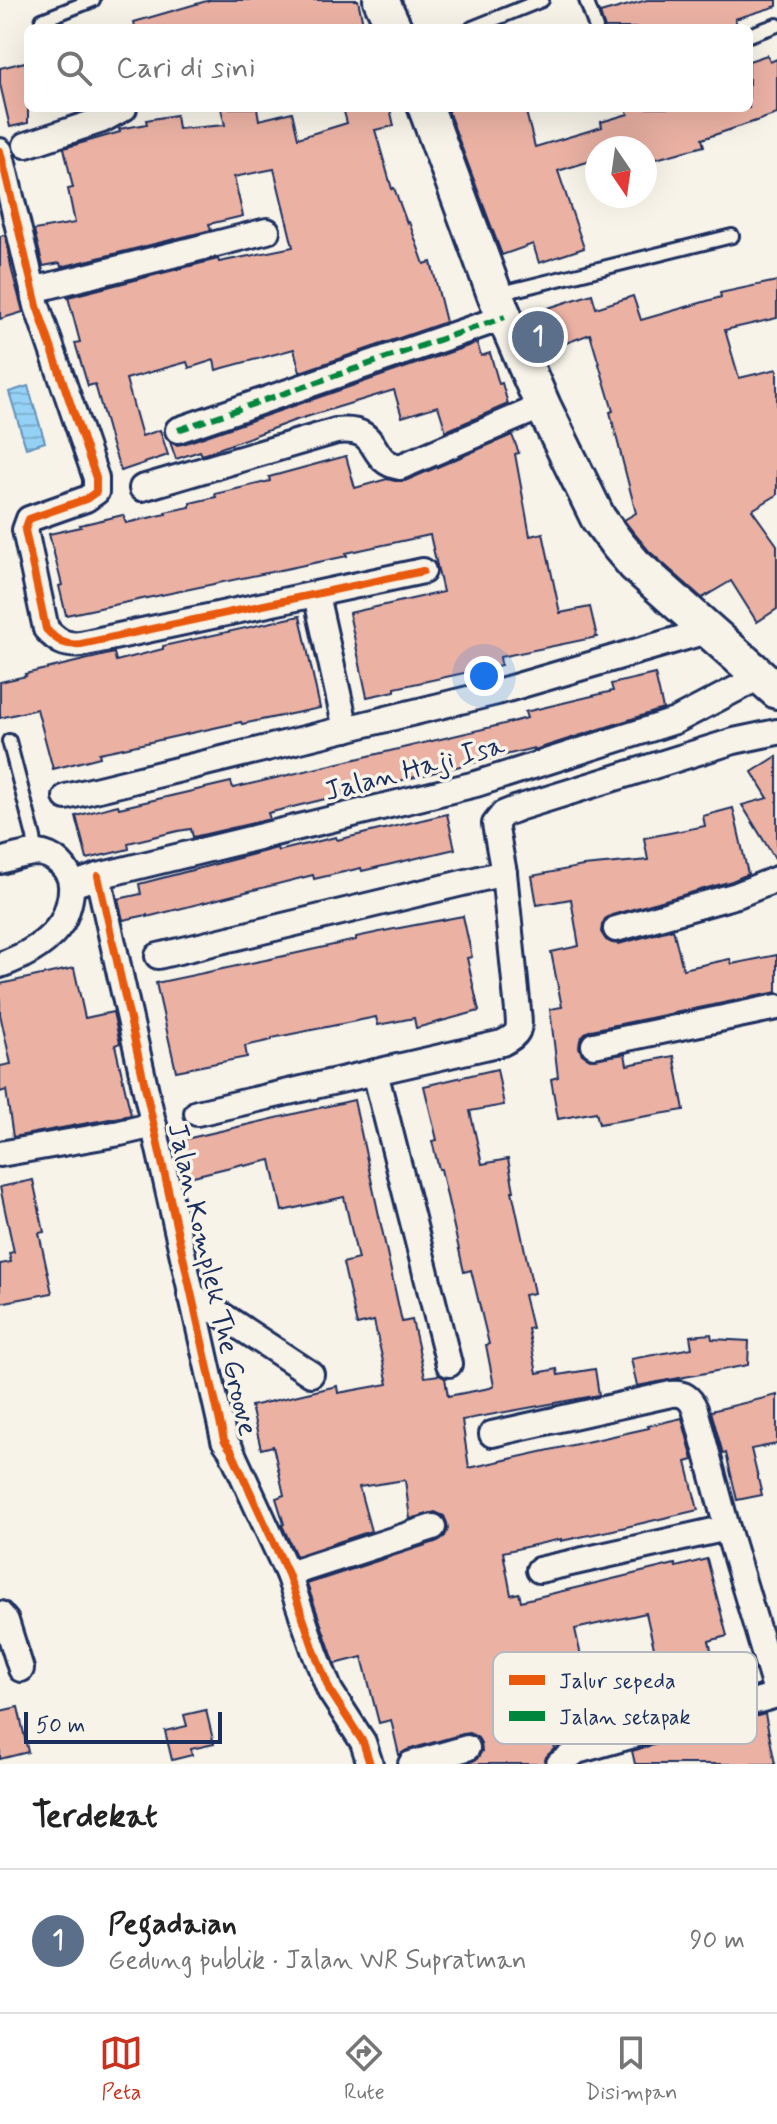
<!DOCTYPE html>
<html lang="id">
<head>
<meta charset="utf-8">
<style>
  :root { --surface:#fff; --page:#f2f2f2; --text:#222; --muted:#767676; --line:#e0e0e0; --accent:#c8321e }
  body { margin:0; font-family:Mynerve,sans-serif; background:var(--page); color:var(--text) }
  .compass { position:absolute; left:585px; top:136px; width:72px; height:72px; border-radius:50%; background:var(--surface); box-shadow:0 8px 32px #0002; rotate:167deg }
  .scale { position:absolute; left:24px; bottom:20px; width:198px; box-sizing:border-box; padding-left:8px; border:4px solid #1b2f5e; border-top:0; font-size:22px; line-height:28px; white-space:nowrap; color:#1b2f5e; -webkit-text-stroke:6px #f7f3e8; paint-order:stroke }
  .you { position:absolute; left:484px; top:676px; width:28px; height:28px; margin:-20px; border:6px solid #fff; border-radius:50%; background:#1a73e8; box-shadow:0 0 0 12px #1a73e833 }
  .badge { display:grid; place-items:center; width:52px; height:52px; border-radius:50%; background:var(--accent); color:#fff; font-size:26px; font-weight:700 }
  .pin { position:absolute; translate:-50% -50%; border:4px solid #fff; box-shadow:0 2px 8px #0006 }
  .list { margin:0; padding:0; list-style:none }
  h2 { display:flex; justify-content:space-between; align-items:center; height:104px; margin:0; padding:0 32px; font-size:34px }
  h2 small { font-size:26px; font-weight:400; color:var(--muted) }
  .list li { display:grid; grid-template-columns:52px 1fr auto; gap:24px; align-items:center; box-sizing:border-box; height:144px; padding:0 32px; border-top:2px solid var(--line) }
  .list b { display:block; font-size:30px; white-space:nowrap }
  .list p { margin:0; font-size:26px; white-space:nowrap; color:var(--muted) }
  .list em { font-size:26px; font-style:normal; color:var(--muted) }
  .icon { flex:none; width:44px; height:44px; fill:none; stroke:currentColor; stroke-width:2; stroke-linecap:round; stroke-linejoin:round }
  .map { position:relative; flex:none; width:777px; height:1764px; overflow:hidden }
  .search { position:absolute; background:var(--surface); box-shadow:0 8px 32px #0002; left:24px; right:24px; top:24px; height:88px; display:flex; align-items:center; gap:20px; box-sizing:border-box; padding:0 28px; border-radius:12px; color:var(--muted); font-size:30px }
  .sheet { height:248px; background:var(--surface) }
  nav { display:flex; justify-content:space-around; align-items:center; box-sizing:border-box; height:112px; border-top:2px solid var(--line); background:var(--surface); font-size:22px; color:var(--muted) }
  nav a { display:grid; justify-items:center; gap:4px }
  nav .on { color:var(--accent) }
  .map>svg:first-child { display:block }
  .water { fill:url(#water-rules); stroke:#6490b9; stroke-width:2 }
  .building { fill:#ebb2a4; stroke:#1b2f5e; stroke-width:2; fill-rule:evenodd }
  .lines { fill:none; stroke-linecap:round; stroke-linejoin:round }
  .service-casing { stroke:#1b2f5e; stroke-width:18 }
  .minor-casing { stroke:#1b2f5e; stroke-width:30 }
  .secondary-casing { stroke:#1b2f5e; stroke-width:40 }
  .service { stroke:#f7f3e8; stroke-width:12 }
  .minor { stroke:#f7f3e8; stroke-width:24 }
  .secondary { stroke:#f7f3e8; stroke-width:34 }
  .quiet { stroke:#00873e; stroke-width:6; stroke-dasharray:12 6; stroke-linecap:butt }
  .cycleway-casing { stroke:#f7f3e8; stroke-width:13 }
  .cycleway { stroke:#e8590c; stroke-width:8 }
  .labels { text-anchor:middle; stroke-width:7; stroke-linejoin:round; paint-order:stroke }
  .street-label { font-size:28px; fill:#1b2f5e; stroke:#f7f3e8 }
  .key { fill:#f7f3e8; stroke:#b5b8bf; stroke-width:2 }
  .key-label { font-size:22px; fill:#1b2f5e }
</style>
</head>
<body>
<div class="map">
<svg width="777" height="1764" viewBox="0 0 777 1764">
  <defs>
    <pattern id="water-rules" width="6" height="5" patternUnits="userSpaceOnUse" patternTransform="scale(2)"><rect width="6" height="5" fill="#95d1f5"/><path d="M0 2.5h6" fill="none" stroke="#80b4d4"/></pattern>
  </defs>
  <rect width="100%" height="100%" fill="#f7f3e8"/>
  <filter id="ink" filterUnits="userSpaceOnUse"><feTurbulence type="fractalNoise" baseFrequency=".0125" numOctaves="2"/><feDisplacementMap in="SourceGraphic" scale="16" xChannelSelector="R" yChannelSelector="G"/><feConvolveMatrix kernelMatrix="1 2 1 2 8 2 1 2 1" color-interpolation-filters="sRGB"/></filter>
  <g filter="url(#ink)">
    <polygon class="water" points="28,386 45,442 26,448 9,392"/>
    <g class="building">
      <polygon points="210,0 358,0 364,28 135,28 134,22"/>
      <polygon points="647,0 777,0 777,6 735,19 738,28 605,28 600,13"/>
      <polygon points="767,55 770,62 777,59 777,114 702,139 704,146 645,162 645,148 597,148 597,159 558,171 584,248 539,263 533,244 502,255 447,108 525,108 535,147 602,127 601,122 628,114 626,108 749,108 749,61"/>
      <polygon points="25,62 28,75 28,123 10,127 0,84 0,68"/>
      <polygon points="221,108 257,108 259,120 292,112 298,138 347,123 343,108 390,108 394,126 375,130 392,189 394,188 407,223 409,222 424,264 431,262 446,322 300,372 294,349 216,370 214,360 189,368 187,362 126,379 142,436 160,430 168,455 121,471 112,445 95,384 88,386 75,343 80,342 68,297 218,259 219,262 293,247 274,169 234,177 243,216 209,224 211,230 61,267 60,263 43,266 34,230 75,223 68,189 73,188 64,148 120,132 119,129 147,124 146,120 176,115 178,129 225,125"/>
      <polygon points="5,235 12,271 23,312 0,319 0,236"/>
      <polygon points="777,281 777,318 725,330 739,378 777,369 777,495 752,510 777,545 777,609 757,622 731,581 702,598 649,551 634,533 624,520 636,513 610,412 613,411 590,334 542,352 529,324 548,317 545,309 592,294 596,308 633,296 641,320 721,297 720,293"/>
      <polygon points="477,343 481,356 490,353 499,384 502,383 508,404 446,431 438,406 402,417 394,390 293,421 202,455 200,451 176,459 170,442 176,445 183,444"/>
      <polygon points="512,435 519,453 515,454 530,536 543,533 560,613 590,607 597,637 500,657 501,665 395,688 395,691 367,697 349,613 443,592 430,535 346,553 347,556 66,615 59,586 62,585 49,534 81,527 80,525 123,515 126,523 166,514 165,512 190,507 190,503 216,497 215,494 270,481 269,477 346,456 355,488 387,479 395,481 405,481"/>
      <polygon points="300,616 320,708 242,724 241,722 128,747 99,753 100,757 53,769 37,709 0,718 0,682 26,676 25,674 114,653 116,661 163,649 163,646"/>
      <polygon points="655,674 663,709 534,750 534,748 268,813 270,819 193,837 191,829 178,831 128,843 129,849 87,859 76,816 118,805 119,808 231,782 233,788 500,725 527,718 525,712 613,691 611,684"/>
      <polygon points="777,756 777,862 742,805 768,798 752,772"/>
      <polygon points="733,808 748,874 732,881 612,915 605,919 602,925 601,932 606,940 612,943 619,944 673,929 683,969 730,959 732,964 777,955 777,992 591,1030 585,1033 580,1040 579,1047 582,1054 590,1059 625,1054 627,1065 674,1056 684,1110 599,1124 596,1112 558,1119 551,1079 558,1077 550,1009 562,1007 551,952 579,946 571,899 537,905 532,876 583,866 648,860 644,838 705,826 703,816"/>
      <polygon points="447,814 455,849 362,871 361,868 314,879 313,875 147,917 147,915 123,920 118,899 141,894 139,884 277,848 278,851 336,837 337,840"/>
      <polygon points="463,916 472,957 467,958 479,1011 416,1028 414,1018 378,1025 376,1017 272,1038 272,1040 245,1046 247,1057 176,1071 156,983 275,958 356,940 356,937 389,930"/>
      <polygon points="74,968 85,1018 113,1012 120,1043 115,1045 131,1115 13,1137 6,1090 0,1092 0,1066 11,1064 0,1014 0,984"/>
      <path d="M497 1069 504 1105 470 1111 482 1164 508 1159 514 1191H512L534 1293 524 1295 532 1328 528 1329 537 1373 557 1369 558 1375 595 1369 599 1395 462 1420 469 1468 649 1428 648 1426 682 1418 693 1460 686 1462 698 1510 613 1530 561 1541V1539L503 1552 511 1595 519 1593 521 1601 675 1564 676 1567 707 1559 727 1636 709 1641 722 1695 696 1702 691 1683 645 1694 650 1715 552 1737 555 1748 546 1757 544 1764H466L477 1759 482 1751 481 1743 478 1738 470 1733 463 1734 407 1750 399 1755 391 1720 379 1723 362 1657 335 1664 307 1584 438 1541 445 1536 448 1529 447 1523 444 1516 435 1512 410 1519 405 1480 359 1487 371 1531 296 1556 282 1525 284 1524 276 1498 284 1495 273 1446 261 1449 251 1406 337 1386 338 1393 388 1384 374 1321 357 1325 343 1263 358 1259 344 1197 282 1211 271 1160 244 1166 243 1164 185 1178 177 1141 354 1100 402 1322 412 1320 425 1377 439 1375 445 1378 448 1396 490 1388 494 1386 486 1345 489 1344 471 1270 464 1272 441 1169H439L432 1141 437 1140 424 1086ZM646 1613 656 1657 585 1674 575 1629Z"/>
      <polygon points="33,1180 44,1232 39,1233 52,1293 0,1303 0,1264 11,1262 9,1253 14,1252 0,1187"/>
      <polygon points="711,1334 712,1339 749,1341 748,1365 637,1386 631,1359 692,1348 690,1336"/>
      <polygon points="777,1395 777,1444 751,1449 762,1495 737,1500 726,1453 723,1454 711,1411"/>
      <polygon points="18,1707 28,1752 0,1759 0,1711"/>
      <polygon points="206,1710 214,1744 191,1749 192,1755 172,1760 165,1731 187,1726 184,1715"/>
      <polygon points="765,1714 775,1764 635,1764 632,1751"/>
    </g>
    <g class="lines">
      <defs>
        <g id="service">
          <polyline points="586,0 596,28"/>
          <polyline points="42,20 93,0"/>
          <polyline points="472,28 542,0"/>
          <polyline points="749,35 777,25"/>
          <polyline points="498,294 732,236"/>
          <polyline points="9,741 34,837 36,853"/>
        </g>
        <g id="minor">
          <polyline points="26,145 102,120 124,108"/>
          <path d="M0 151 37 306 96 478V492L86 499 29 519 25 530 46 629C57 641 65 646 81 644L423 571"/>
          <polyline points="33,290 267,231"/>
          <polyline points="178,430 505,317"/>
          <path d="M142 488 336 431C384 426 365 461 400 467L543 406"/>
          <polyline points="316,595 346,729"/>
          <polyline points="66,797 497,692 710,630"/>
          <path d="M0 861C11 858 25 853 37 853 54 854 70 869 71 885 72 896 67 913 62 922 48 944 23 957 0 965"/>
          <polyline points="98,876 224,1440 231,1450 288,1574 315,1653 330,1691 363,1742 370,1764"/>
          <polyline points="72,885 98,876 476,784 675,721 761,676"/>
          <polyline points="616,929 737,895 777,879"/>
          <polyline points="158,956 504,873"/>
          <polyline points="594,1045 777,1007"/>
          <polyline points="375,1072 449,1364"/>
          <path d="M197 1113 502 1043C520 1034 520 1030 518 1011L504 873 495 824 503 814 518 808 734 741 777 732"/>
          <polyline points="0,1154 120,1133 154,1125"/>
          <polyline points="190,1294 311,1374"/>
          <path d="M492 1434 671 1394C684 1393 690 1397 695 1409L727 1528"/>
          <polyline points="539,1570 727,1528 777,1695 577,1751 559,1764"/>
          <polyline points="288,1574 433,1527"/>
          <polyline points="0,1614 6,1621 21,1669"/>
          <polyline points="411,1764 467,1748"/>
        </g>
        <g id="secondary">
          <polyline points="381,0 394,28"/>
          <polyline points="426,108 495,295 543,406 598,518 618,545 635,565 777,691"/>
        </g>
      </defs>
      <use href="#service" class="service-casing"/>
      <use href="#minor" class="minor-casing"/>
      <use href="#secondary" class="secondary-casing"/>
      <use href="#service" class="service"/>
      <use href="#minor" class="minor"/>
      <use href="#secondary" class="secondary"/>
      <polyline class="quiet" points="178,430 505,317"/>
      <defs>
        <g id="cycleway">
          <path d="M0 151 37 306 96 478V492L86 499 29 519 25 530 46 629C57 641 65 646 81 644L423 571"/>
          <polyline points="98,876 224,1440 231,1450 288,1574 315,1653 330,1691 363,1742 370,1764"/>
        </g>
      </defs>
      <use href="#cycleway" class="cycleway-casing"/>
      <use href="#cycleway" class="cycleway"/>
    </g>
  </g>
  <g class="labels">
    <g class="street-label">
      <text transform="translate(414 767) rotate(-15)" y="10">Jalan Haji Isa</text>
      <text transform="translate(214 1279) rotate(77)" y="10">Jalan Komplek The Groove</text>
    </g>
  </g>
  <rect x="493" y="1652" width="264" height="92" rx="12" class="key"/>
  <rect x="509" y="1675" width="36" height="10" fill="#e8590c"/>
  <rect x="509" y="1711" width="36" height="10" fill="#00873e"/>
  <g class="key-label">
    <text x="559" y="1688">Jalur sepeda</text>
    <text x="559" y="1724">Jalan setapak</text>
  </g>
</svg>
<svg class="compass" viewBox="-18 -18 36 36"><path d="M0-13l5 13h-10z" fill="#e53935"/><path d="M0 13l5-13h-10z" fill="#767676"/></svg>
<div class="scale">50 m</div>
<div class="you"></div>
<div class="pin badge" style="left:538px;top:337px;background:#5c6f8a">1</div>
<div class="search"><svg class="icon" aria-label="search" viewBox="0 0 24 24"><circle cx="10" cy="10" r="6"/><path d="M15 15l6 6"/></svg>Cari di sini</div>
</div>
<section class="sheet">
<h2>Terdekat<small></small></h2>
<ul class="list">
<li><span class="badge" style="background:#5c6f8a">1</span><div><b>Pegadaian</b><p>Gedung publik · Jalan WR Supratman</p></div><em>90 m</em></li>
</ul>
</section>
<nav>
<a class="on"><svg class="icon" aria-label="map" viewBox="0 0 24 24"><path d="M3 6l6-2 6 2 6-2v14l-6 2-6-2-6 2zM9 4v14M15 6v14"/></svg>Peta</a>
<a><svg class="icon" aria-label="directions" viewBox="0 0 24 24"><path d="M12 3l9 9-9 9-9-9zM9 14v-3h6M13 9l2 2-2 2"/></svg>Rute</a>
<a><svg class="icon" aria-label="saved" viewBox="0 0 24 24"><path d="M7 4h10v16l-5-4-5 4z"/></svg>Disimpan</a>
</nav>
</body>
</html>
